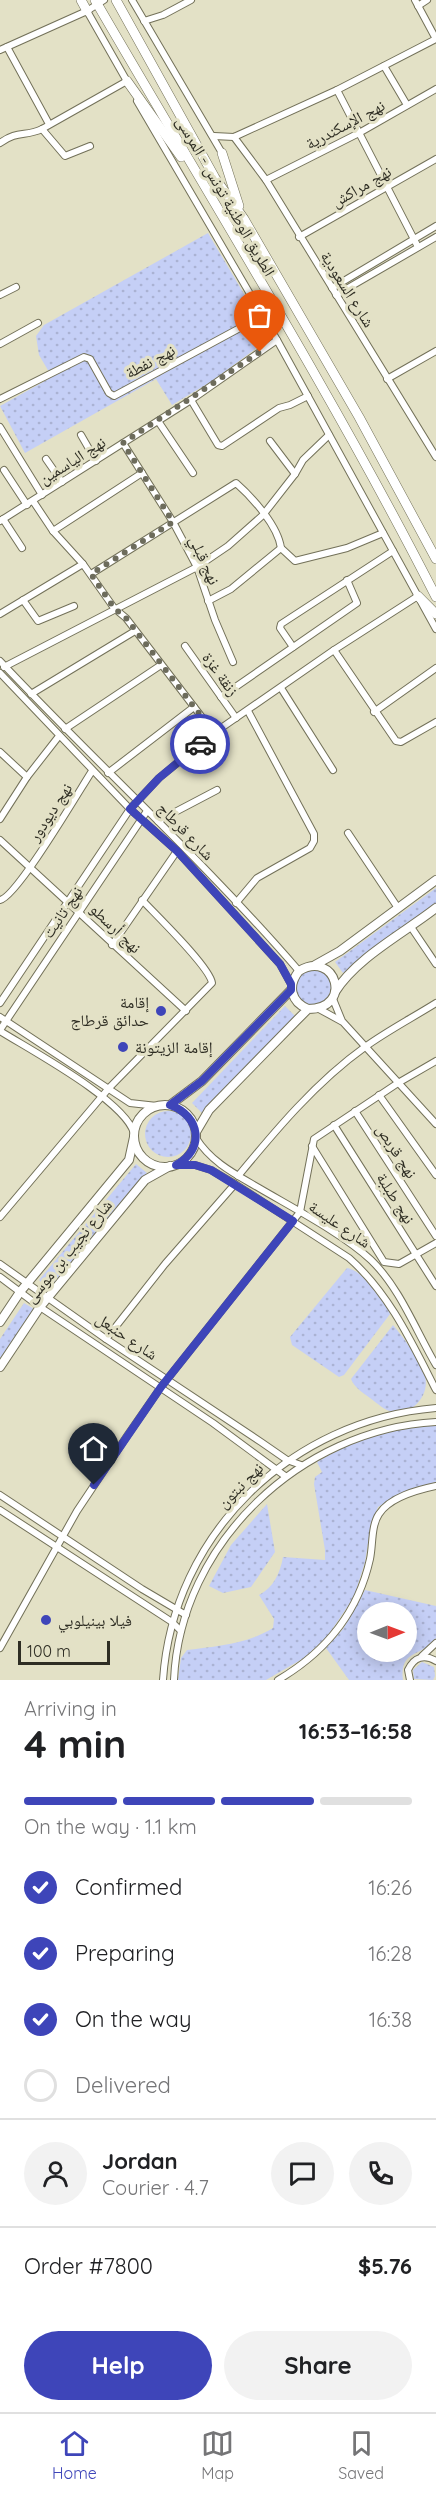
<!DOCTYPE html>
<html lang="en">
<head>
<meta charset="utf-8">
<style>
  body { margin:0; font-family:Quicksand,"Noto Naskh Arabic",sans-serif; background:#f2f2f2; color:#202124; height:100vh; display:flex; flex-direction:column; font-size:22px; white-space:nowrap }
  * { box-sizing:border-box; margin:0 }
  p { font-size:20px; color:#757577 }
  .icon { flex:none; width:33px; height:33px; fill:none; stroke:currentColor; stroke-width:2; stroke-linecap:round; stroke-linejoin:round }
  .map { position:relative; height:1680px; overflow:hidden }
  .drawer { display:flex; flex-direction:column; background:#fff; flex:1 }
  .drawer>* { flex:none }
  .needle { width:39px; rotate:89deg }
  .fabs { position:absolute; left:357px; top:1602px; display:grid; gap:12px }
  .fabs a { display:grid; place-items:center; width:60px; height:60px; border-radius:50%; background:#fff; box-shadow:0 3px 15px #0003; font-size:30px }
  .scale { position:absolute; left:18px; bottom:15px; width:92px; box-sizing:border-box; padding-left:6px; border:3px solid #2e2d23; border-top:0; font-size:16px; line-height:21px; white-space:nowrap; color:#2e2d23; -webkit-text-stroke:4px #e3e1c6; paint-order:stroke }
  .pin { position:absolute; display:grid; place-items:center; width:51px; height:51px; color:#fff; margin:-62px -26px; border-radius:50% 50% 50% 0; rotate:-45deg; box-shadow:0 0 6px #0007 }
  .pin .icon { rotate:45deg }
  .courier { position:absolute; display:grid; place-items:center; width:60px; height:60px; margin:-30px; border:4px solid #3e45b9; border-radius:50%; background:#fff; color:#222; box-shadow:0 2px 8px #0007 }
  .summary em { font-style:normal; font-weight:800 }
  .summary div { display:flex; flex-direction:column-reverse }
  .summary { display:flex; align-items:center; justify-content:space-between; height:102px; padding:0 24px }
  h1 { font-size:39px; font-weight:800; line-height:45px }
  .bar { display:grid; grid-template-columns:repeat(4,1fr); gap:9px 6px; align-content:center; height:72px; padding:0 24px }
  .bar i { height:8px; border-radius:4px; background:#e0e0e0 }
  .bar .active { background:#3e45b9 }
  .bar p { grid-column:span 4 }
  .line { display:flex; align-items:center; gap:15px; padding:0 24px; border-top:2px solid #e0e0e0 }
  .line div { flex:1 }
  .round { display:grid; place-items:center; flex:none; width:63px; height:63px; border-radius:32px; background:#f2f2f2 }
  ol { padding:0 24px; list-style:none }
  li { display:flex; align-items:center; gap:18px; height:66px }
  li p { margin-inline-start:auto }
  li .icon { padding:6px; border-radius:50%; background:#3e45b9; color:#fff; stroke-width:4 }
  li:last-child { color:#757577 }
  li i { width:33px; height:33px; border:3px solid #e0e0e0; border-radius:50% }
  .action { display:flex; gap:12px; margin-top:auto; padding:12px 24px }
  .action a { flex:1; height:69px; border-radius:36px; background:#3e45b9; color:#fff; font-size:24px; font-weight:800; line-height:69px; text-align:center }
  .action a+a { background:#f2f2f2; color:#202124 }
  .dock { display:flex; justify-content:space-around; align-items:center; height:84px; border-top:2px solid #e0e0e0; background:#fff; font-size:16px; color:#757577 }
  .dock a { display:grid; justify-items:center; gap:3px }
  .dock .active { color:#3e45b9 }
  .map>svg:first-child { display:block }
  .grass { fill:url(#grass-dots); fill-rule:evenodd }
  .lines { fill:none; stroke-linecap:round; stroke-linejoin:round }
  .minor-casing { stroke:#737159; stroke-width:8 }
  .major-casing { stroke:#737159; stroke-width:10 }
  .highway-casing { stroke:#737159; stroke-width:10 }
  .minor { stroke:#fff; stroke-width:6 }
  .major { stroke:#fff; stroke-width:8 }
  .highway { stroke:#fff; stroke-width:9 }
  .done { stroke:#6d6c5c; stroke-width:6; stroke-dasharray:0 10.8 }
  .route { stroke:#3e45b9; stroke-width:8 }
  .poi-dot { fill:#3e45b9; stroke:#e3e1c6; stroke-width:2 }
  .labels { text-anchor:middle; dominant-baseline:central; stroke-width:6; stroke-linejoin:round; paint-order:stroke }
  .street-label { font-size:16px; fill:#2e2d23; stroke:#e3e1c6 }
  .poi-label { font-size:16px; fill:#2e2d23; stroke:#e3e1c6; text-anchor:start }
</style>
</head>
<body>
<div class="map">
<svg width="436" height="1680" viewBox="0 0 436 1680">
  <defs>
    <pattern id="grass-dots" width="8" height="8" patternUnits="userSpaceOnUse" patternTransform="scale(1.5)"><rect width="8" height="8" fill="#c5cff6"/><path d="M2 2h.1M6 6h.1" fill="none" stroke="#aab2d3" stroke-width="1.8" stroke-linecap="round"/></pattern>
  </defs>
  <rect width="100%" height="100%" fill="#e3e1c6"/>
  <!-- grass -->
  <g class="grass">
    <polygon points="208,233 270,338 212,381 172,405 156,379 25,453 0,406 52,377 39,355 36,336 44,325"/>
    <polygon points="436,888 436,905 343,973 335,962"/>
    <circle cx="313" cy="987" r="18"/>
    <polygon points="285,1006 295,1016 202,1113 192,1103"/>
    <circle cx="168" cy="1134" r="23"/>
    <polygon points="136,1164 147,1173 51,1290 39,1280"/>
    <path d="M347,1268C361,1269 386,1302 390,1314L344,1375L339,1377L292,1345L290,1337Z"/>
    <polygon points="24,1303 34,1309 0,1360 0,1339"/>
    <path d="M393,1325C404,1338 420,1360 425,1376C430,1395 413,1415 393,1412C385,1411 377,1403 370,1398C363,1393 354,1387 351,1379Z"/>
    <path d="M436,1425V1482L399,1495L378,1507L371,1524L365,1562L354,1597L327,1637L304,1658L266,1680H178L181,1658L187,1650C217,1646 247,1644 273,1628L274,1619L259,1595C274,1587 280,1573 283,1557L325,1560V1550L314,1484L315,1477L322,1472L317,1462C352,1441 394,1426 436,1425Z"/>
    <polygon points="267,1504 275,1552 251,1587 223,1593 209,1586 231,1545"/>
    <path d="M365,1590L436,1606V1638C423,1657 399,1649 403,1680H349L326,1648L343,1629ZM368,1612H406V1652H368Z"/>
    <polygon points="422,1662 434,1667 435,1676 433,1680 414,1679 413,1670"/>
  </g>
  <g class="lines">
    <defs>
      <g id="minor">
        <polyline points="132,0 222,153"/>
        <polyline points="418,6 427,0"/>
        <polyline points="87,11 128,83"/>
        <polyline points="144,21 163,15 191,0"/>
        <polyline points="7,47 49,124"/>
        <polyline points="0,50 87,11 104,0"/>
        <polyline points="384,66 407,105"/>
        <polyline points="337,90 418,247"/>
        <polyline points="137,101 277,340 436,629"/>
        <polyline points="42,129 65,156 90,146"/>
        <polyline points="214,136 234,137 337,90 436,39 415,0"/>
        <polyline points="234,137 266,180 436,457"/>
        <path d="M0,143C18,130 25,137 42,129L127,81"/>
        <polyline points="266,180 359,133 436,89"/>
        <polyline points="299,237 436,159"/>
        <polyline points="332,288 436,226"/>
        <polyline points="0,295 16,287"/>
        <polyline points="336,295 436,237"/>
        <polyline points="0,344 38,323"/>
        <polyline points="387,379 436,351"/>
        <polyline points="0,399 84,357 90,359 109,393 114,396 262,316"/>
        <polyline points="191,400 218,445 222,446 279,408 290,405 308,396"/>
        <polyline points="158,421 193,473"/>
        <polyline points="0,427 42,495"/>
        <polyline points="81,435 96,461"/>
        <polyline points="270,441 295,474"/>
        <polyline points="123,443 173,522 197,567 215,620 233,662"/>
        <polyline points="46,459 62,482"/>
        <polyline points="4,470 27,505"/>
        <polyline points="33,501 53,531 83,564 114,608 126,618 214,733"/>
        <polyline points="3,519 22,548"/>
        <polyline points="0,521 191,400 277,340"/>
        <polyline points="53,531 142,473"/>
        <path d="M91,574L236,483C253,498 278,526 281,548L295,561L347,548L383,533"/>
        <polyline points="23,600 38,621 74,606"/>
        <polyline points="208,601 231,589 281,548"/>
        <polyline points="0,614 83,564"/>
        <polyline points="185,646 236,718"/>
        <polyline points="293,647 280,628 281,624 393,551"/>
        <polyline points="334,650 396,741 401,742 436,722"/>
        <path d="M0,661C98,765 205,862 299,971"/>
        <polyline points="4,667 197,567 228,546 263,515 295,474 303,460 329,435"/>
        <polyline points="0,673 130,809 177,851 280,964 291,984"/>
        <polyline points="281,688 333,770"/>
        <polyline points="31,694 135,631"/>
        <polyline points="221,697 357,603 347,580"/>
        <polyline points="374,712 436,668"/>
        <polyline points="65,729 161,665"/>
        <polyline points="0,752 27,777"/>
        <polyline points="108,773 194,707"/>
        <polyline points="0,819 27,777 59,736"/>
        <polyline points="158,821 217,790"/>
        <polyline points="348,833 398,908"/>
        <polyline points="0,840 186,1011"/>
        <path d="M0,900C17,897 79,791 92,771"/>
        <polyline points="236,903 257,878 310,848 314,841 314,834 248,711"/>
        <polyline points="411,927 436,964"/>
        <polyline points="112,945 177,851"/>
        <polyline points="333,999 342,1021 436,1124"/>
        <polyline points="0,1003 130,809 159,778 214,733 334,650 418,596"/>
        <polyline points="319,1009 341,1021"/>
        <polyline points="0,1017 130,1103 157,1106"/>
        <polyline points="0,1030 147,811"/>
        <path d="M0,1031C32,1051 124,1100 134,1133"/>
        <polyline points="379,1095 436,1175"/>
        <polyline points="355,1111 436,1236"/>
        <polyline points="334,1125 436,1286"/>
        <path d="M196,1138C211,1162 235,1174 259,1188C293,1208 343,1234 371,1260C400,1288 416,1331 436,1365"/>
        <polyline points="312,1146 384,1262 399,1264 436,1243"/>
        <path d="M176,1165H195L211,1170L235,1184L349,1258C389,1293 412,1343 436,1390"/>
        <path d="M238,1176C276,1130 316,1082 365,1047C387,1031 412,1018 436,1003"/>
        <path d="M0,1217L109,1088L212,983C210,967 156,915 142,900"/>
        <polyline points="0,1264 106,1339 261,1442 287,1460 301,1465"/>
        <polyline points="0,1277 40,1307 213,1423 285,1476"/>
        <polyline points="106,1339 165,1264 235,1184"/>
        <polyline points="0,1495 142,1589 186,1615"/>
        <polyline points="0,1510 172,1622 181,1631"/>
        <polyline points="0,1648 77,1511 127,1436 161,1387 300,1212 314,1139 398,1083 436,1061"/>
        <polyline points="422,1656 436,1643"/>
        <path d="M163,1680C173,1534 291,1420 436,1408"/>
        <path d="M174,1680C180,1543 301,1429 436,1422"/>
        <path d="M278,1680C324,1653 358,1613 370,1559C373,1545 371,1526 379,1514C390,1497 417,1490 436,1486"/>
        <path d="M410,1680L408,1670C414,1657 424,1654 436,1661"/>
      </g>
      <g id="major">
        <polyline points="315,965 340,951 436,880"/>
        <path d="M335,992C356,958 404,933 436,908"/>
        <polyline points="170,1105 202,1081 291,990"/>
        <circle cx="165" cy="1136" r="31"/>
        <path d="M196,1132L209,1110L296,1021L308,1009C354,1009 336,949 299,971C287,986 291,1002 308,1009"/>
        <polyline points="0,1322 20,1292 129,1160 134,1137"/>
        <polyline points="0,1367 40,1307 145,1180 170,1166"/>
      </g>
      <g id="highway">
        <polyline points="81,0 87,11"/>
        <path d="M95,0C210,198 332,393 436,597"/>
        <polyline points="116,0 215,178 244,219 359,417 436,559"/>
        <polyline points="127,81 181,157"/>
        <polyline points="222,153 239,206"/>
        <polyline points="418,596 436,614"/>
      </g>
    </defs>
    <!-- minor casing -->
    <use href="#minor" class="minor-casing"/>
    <!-- major casing -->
    <use href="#major" class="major-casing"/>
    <!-- highway casing -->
    <use href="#highway" class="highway-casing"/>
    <!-- minor -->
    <use href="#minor" class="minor"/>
    <!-- major -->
    <use href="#major" class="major"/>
    <!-- highway -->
    <use href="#highway" class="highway"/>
  </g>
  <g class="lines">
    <!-- done -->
    <polyline class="done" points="200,744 214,733 126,618 114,608 91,574 173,522 123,443 260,352"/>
    <!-- route -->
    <path class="route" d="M94,1485L161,1387L293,1221L211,1170L195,1165H176C205,1150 201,1116 170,1105L202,1081L291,990V984L280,964L177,851L130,809L159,778L200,744"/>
  </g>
  <!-- markers -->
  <g class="poi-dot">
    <circle cx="161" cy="1011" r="6"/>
    <circle cx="123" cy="1047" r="6"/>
    <circle cx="46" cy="1620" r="6"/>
  </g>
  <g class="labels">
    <!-- street labels -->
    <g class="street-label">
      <text transform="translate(345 124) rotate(-28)">نهج الإسكندرية</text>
      <text transform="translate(361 186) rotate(-30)">نهج مراكش</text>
      <text transform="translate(226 196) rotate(60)">الطريق الوطنية تونس - المرسى</text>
      <text transform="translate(348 289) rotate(58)">شارع السعودية</text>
      <text transform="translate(150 361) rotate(-28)">نهج نفطة</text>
      <text transform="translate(72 460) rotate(-32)">نهج الياسمين</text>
      <text transform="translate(205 560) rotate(66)">نهج قبلي</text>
      <text transform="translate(221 674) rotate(54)">زنقة غزة</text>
      <text transform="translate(50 812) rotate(-57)">نهج ديودور</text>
      <text transform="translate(186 831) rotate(46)">شارع قرطاج</text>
      <text transform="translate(62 912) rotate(-56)">نهج تانيت</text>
      <text transform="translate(116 928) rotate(44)">نهج أرسطو</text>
      <text transform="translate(397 1151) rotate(57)">نهج قربص</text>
      <text transform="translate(396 1198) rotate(58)">نهج طبلبة</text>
      <text transform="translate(340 1224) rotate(34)">شارع عليسة</text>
      <text transform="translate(68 1251) rotate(-51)">شارع نجيب بن موسى</text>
      <text transform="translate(127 1336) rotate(34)">شارع حنبعل</text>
      <text transform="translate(240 1485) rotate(-45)">نهج نبتون</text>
    </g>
    <!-- poi labels -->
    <g class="poi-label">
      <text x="149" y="1002" text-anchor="end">إقامة<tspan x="149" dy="18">حدائق قرطاج</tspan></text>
      <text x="135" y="1047">إقامة الزيتونة</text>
      <text x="58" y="1620">فيلا بينيلوبي</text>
    </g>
  </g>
</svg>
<div class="fabs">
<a><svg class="needle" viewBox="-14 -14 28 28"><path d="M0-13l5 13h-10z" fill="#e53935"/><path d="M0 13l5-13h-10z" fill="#757577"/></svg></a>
</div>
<div class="scale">100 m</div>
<div class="pin" style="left:260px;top:352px;background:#ea580c"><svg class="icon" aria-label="bag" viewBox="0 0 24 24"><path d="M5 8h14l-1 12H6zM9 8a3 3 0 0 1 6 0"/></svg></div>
<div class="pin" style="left:94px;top:1485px;background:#1f2937"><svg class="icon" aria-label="home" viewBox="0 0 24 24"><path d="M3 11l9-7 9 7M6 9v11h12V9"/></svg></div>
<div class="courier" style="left:200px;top:744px"><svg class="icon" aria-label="car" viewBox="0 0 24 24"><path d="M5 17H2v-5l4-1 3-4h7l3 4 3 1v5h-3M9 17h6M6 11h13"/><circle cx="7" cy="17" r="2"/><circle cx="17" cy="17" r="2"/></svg></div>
</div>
<section class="drawer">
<div class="summary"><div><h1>4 min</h1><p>Arriving in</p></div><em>16:53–16:58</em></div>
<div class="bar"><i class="active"></i><i class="active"></i><i class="active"></i><i></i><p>On the way · 1.1 km</p></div>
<ol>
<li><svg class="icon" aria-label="check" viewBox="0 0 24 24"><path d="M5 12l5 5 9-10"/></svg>Confirmed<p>16:26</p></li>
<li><svg class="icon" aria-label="check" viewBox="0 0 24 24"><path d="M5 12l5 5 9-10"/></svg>Preparing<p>16:28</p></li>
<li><svg class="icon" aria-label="check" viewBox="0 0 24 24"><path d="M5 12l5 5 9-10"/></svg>On the way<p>16:38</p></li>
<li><i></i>Delivered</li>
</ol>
<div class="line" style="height:108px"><a class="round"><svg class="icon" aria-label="person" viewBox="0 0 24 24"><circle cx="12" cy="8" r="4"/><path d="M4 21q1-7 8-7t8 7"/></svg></a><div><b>Jordan</b><p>Courier · 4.7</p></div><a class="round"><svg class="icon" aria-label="chat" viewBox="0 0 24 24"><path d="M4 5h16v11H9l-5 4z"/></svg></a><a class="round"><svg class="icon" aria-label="phone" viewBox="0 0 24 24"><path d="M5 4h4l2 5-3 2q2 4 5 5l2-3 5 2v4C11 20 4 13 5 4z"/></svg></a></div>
<div class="line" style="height:78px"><div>Order #7800</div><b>$5.76</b></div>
<div class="action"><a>Help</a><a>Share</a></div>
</section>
<nav class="dock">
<a class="active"><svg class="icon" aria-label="home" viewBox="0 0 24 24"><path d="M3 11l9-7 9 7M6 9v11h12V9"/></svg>Home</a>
<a><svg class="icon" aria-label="map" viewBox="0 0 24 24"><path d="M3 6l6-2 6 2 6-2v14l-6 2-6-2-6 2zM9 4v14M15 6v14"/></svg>Map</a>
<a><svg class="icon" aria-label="saved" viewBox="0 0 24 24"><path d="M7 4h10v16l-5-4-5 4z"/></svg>Saved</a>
</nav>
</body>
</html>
